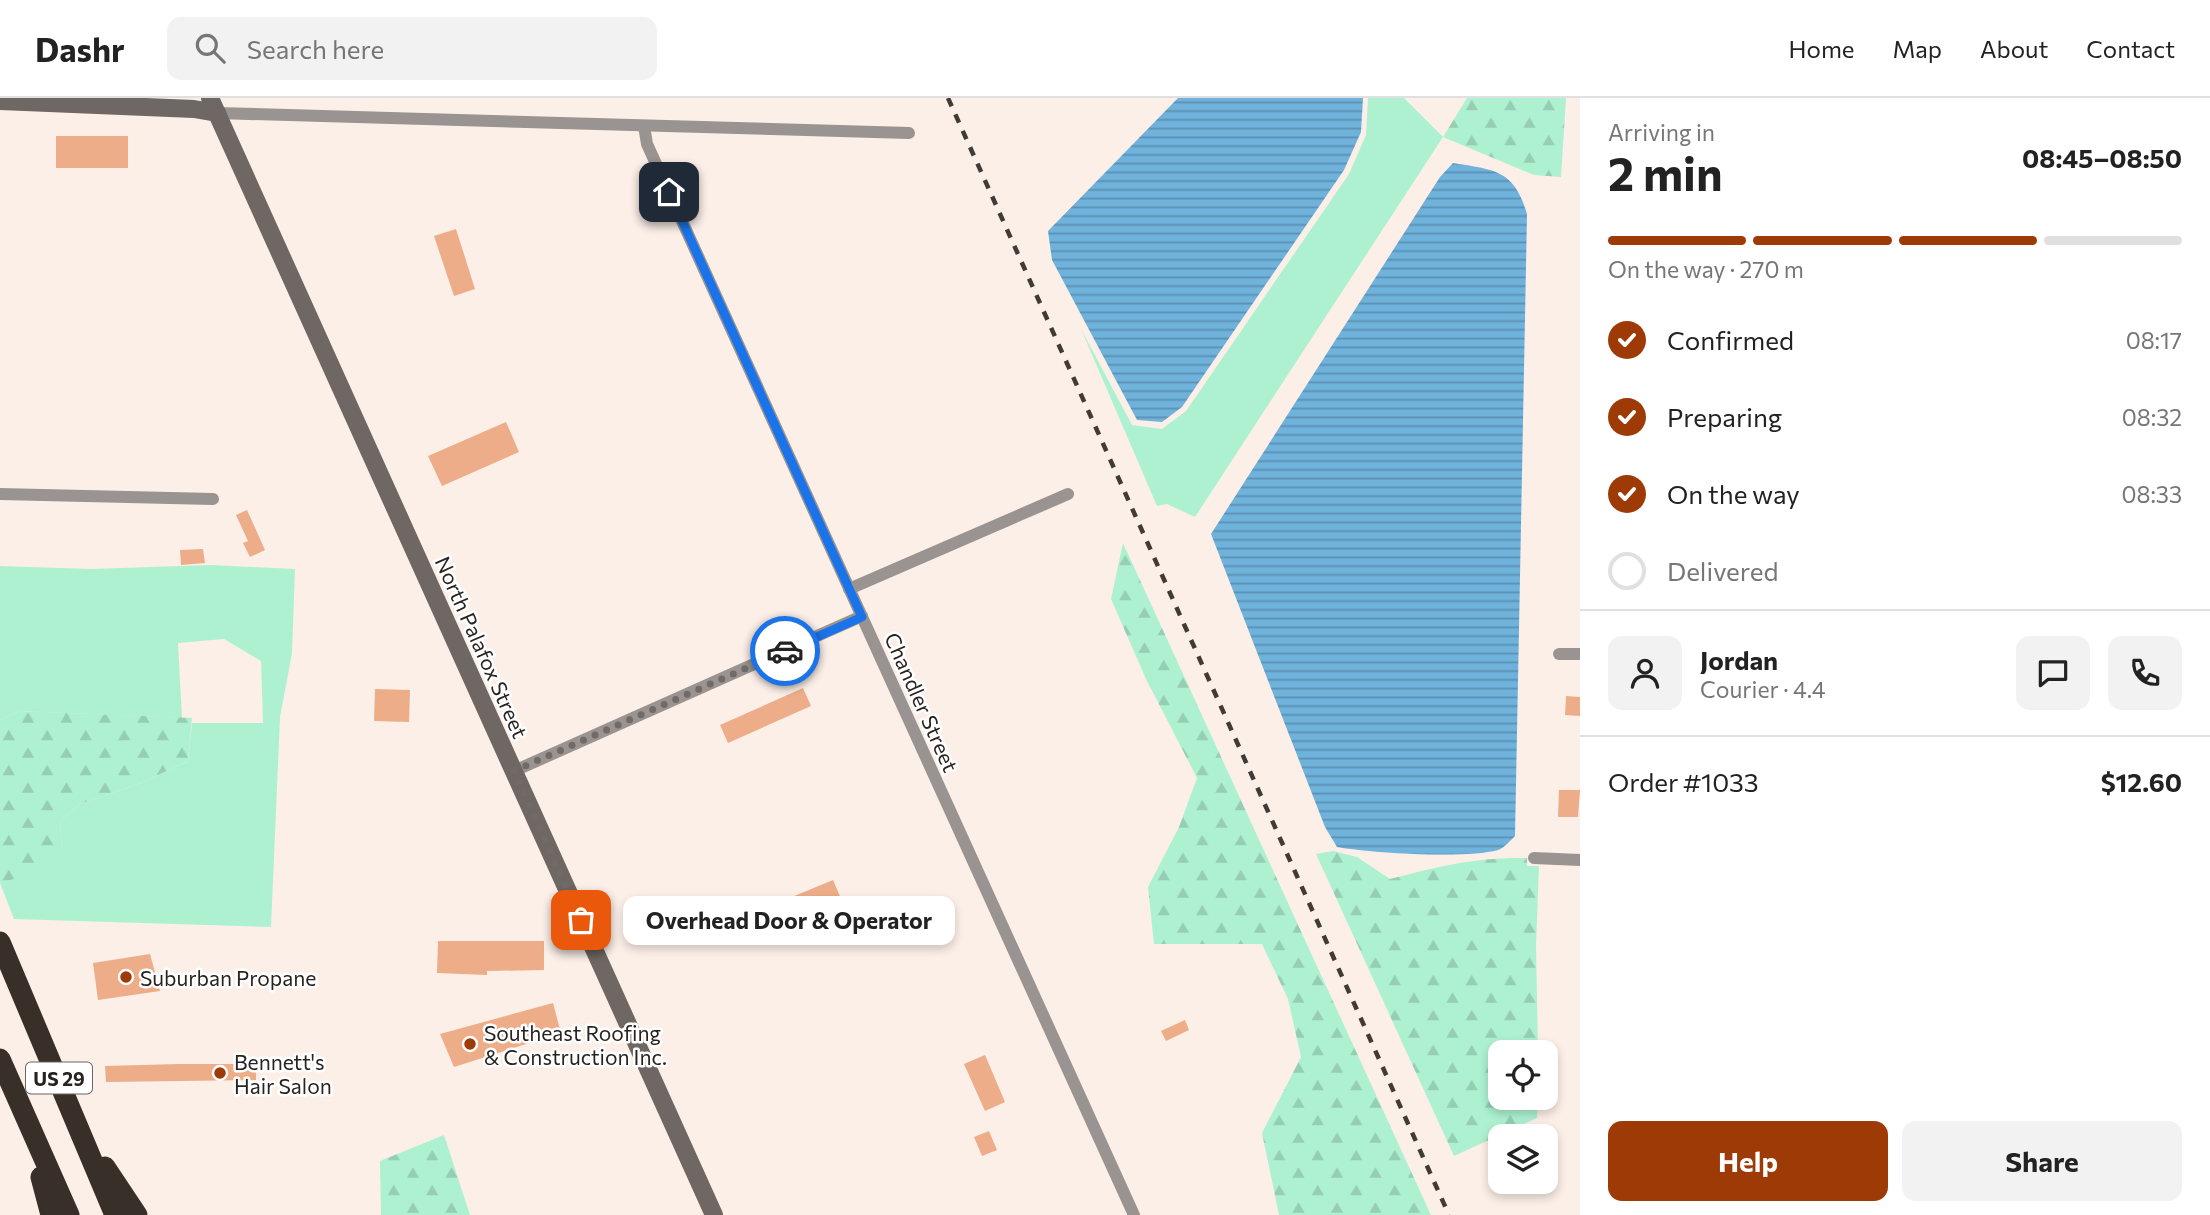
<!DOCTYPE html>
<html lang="en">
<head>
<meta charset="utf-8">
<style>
  body { margin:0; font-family:Commissioner,sans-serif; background:#f2f2f2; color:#222; height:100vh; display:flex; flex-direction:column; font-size:26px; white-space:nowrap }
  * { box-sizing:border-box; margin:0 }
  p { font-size:23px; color:#767676 }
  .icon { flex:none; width:38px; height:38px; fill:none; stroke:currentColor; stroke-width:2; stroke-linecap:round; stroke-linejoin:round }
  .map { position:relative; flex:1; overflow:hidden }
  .details { display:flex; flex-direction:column; background:#fff; width:630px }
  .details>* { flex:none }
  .controls { position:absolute; left:1488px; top:942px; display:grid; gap:14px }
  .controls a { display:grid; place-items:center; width:70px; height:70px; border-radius:14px; background:#fff; box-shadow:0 4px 10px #0003; font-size:35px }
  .pin { position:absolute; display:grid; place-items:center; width:60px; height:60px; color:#fff; margin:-30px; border-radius:14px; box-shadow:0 4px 10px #0006 }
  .courier { position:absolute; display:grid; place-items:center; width:70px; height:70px; margin:-35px; border:5px solid #1a73e8; border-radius:50%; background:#fff; color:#222; box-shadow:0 2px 9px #0007 }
  .bubble { position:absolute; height:49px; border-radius:14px; background:#fff; box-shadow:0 4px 10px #0003; font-size:23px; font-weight:700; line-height:49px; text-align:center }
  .head em { font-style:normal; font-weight:700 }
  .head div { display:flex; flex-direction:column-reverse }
  .head { display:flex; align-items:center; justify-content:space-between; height:119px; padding:0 28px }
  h1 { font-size:46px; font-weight:700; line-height:52px }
  .bar { display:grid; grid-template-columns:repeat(4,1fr); gap:10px 7px; align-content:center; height:84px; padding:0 28px }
  .bar i { height:9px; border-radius:5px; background:#e0e0e0 }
  .bar .selected { background:#9e3a06 }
  .bar p { grid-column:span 4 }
  .line { display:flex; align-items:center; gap:18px; padding:0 28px; border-top:2px solid #e0e0e0 }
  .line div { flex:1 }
  .round { display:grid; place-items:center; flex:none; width:74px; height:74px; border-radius:14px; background:#f2f2f2 }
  ol { padding:0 28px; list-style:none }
  li { display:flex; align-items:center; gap:21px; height:77px }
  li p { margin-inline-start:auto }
  li .icon { padding:7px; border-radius:50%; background:#9e3a06; color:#fff; stroke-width:4 }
  li:last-child { color:#767676 }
  li i { width:38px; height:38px; border:4px solid #e0e0e0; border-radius:50% }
  .cta { display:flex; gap:14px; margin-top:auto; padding:14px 28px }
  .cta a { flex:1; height:80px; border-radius:14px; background:#9e3a06; color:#fff; font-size:28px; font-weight:700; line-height:80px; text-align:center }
  .cta a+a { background:#f2f2f2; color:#222 }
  header { display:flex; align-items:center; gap:42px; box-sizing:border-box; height:98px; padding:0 35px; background:#fff; border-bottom:2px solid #e0e0e0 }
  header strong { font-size:33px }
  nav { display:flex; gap:38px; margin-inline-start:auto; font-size:24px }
  .search { width:490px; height:63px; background:#f2f2f2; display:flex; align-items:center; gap:18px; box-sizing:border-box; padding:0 24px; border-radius:14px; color:#767676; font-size:26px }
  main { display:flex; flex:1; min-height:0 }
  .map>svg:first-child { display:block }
  .grass { fill:#adf1d1 }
  .forest { fill:url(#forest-firs) }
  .water { fill:url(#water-rules) }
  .building { fill:#edad88 }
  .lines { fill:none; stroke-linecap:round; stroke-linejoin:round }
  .street { stroke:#999491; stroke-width:12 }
  .secondary { stroke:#6e6763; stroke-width:18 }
  .highway { stroke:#382f29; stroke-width:21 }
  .rail { stroke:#403b37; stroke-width:4.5; stroke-dasharray:9 9; stroke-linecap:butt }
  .done { stroke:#726a66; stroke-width:7; stroke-dasharray:0 12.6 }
  .route { stroke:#1a73e8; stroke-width:9 }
  .poi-dot { fill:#9e3a06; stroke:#fff; stroke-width:2.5 }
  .labels { text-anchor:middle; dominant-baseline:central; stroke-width:5; stroke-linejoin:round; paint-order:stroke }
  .shield { fill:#fff; stroke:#686563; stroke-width:2 }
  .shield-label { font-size:19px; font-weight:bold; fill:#272320 }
  .street-label { font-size:21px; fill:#272320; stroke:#fff }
  .poi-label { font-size:21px; fill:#272320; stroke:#fff; text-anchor:start }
</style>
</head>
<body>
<header>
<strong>Dashr</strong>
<div class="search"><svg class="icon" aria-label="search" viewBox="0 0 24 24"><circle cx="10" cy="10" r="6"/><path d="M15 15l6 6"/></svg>Search here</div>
<nav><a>Home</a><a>Map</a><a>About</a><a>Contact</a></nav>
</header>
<main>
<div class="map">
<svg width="1580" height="1117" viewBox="0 0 1580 1117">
  <defs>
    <pattern id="forest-firs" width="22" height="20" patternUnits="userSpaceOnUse" patternTransform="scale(1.75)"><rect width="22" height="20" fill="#adf1d1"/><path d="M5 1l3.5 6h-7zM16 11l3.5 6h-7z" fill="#95ceb3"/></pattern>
    <pattern id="water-rules" width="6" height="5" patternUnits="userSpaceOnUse" patternTransform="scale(1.75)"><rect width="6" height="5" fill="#6fb2db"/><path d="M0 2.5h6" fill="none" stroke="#5b90b1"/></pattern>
  </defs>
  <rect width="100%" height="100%" fill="#fcefe8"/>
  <!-- grass -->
  <g class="grass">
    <polygon points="1368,0 1404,0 1443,39 1195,419 1167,406 1157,408 1081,231 1132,327 1162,331 1186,313 1349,76 1366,37"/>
    <polygon points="211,467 295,471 292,555 280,619 271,829 14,821 0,785 62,751 60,723 80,706 141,685 188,663 192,625 263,625 261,563 224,541 178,545 182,620 19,613 0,622 0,468 91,471"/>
  </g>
  <!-- forest -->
  <g class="forest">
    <polygon points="1467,0 1566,0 1561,79 1534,77 1443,39"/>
    <polygon points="1123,445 1431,1117 1279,1117 1262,1035 1301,959 1288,901 1262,846 1154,846 1148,789 1179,729 1197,680 1146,581 1111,501"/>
    <polygon points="19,613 192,620 188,663 141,685 80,706 60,723 62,751 54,769 0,785 0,622"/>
    <path d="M1333,753L1357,759L1390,781C1440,768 1475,759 1527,760V768H1539L1536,848L1538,954H1500V999H1538L1537,1020L1454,1058L1316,756Z"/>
    <polygon points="444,1037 470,1117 381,1117 380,1063"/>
  </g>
  <!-- water -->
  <g class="water">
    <polygon points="1178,0 1363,0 1361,34 1344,72 1182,309 1162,324 1137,322 1052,162 1048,133"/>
    <path d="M1453,65C1496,72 1514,72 1527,116L1515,738C1510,743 1504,750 1498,752C1467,761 1370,755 1337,749L1325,729L1211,436L1440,79Z"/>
  </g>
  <!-- building -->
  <g class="building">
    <rect x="56" y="38" width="72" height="32"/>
    <polygon points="456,131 475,191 454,198 434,138"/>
    <polygon points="506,324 519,354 442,388 428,358"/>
    <polygon points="247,412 265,452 250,459 243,445 248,443 236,417"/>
    <polygon points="203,451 205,465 181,467 180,452"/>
    <polygon points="803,590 811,608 728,645 720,627"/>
    <polygon points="375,591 410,592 409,624 374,623"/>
    <polygon points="1566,598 1580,599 1580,618 1565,617"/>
    <polygon points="1559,692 1580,692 1578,719 1558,719"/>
    <polygon points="833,782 842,803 784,828 775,806"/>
    <polygon points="438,843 544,843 544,872 487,873 487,877 437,875"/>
    <polygon points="150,856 160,893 98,902 93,865"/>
    <polygon points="553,905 561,935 454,969 440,936"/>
    <polygon points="1185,922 1189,932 1166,943 1161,933"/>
    <polygon points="985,957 1005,1004 985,1013 964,966"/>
    <polygon points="179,966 256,966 256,982 106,984 105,968"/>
    <polygon points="989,1033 997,1052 982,1058 974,1039"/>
  </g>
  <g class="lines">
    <!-- street -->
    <g class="street">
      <polyline points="217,15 909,35"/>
      <polyline points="644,28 647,46 1134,1117"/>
      <polyline points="0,396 213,401"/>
      <polyline points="849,491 1068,396"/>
      <polyline points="1559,556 1580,556"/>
      <polyline points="514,673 862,518"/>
      <polyline points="1534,760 1580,762"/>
    </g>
    <!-- secondary -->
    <g class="secondary">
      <polyline points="210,0 714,1117"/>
      <polyline points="0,3 194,11 217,15"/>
    </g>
    <!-- highway -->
    <g class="highway">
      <polyline points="0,844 115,1117"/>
      <polyline points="0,961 69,1117"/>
      <polyline points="105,1069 137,1117"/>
      <polyline points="41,1079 51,1117"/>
    </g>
    <!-- rail -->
    <polyline class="rail" points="948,0 1449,1117"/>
  </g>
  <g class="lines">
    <!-- done -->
    <polyline class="done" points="581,822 514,673 785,553"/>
    <!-- route -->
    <polyline class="route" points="669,94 862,519 785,553"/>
  </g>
  <!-- markers -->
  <g class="poi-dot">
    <circle cx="126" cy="879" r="7"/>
    <circle cx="470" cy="946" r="7"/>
    <circle cx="220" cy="975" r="7"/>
  </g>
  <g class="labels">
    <!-- shield labels -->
    <rect class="shield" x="26" y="964.5" width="66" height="31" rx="5"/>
    <g class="shield-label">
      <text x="59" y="980">US 29</text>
    </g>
    <!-- street labels -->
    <g class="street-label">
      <text transform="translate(482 549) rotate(66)">North Palafox Street</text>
      <text transform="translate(922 604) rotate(66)">Chandler Street</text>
    </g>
    <!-- poi labels -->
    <g class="poi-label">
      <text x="140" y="879">Suburban Propane</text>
      <text x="484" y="934">Southeast Roofing<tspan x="484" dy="24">&amp; Construction Inc.</tspan></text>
      <text x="234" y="963">Bennett's<tspan x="234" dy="24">Hair Salon</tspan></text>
    </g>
  </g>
</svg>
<div class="controls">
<a><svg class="icon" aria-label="locate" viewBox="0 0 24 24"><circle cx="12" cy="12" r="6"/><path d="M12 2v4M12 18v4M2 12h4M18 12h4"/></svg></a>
<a><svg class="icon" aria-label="layers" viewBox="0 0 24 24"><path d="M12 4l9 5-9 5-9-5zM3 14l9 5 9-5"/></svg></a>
</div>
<div class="pin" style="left:581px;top:822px;background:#ea580c"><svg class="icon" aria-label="bag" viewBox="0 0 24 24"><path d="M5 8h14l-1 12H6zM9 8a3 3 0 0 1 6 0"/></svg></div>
<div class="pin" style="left:669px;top:94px;background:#1f2937"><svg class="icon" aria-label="home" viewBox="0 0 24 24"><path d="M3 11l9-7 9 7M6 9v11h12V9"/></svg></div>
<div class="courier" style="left:785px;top:553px"><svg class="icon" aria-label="car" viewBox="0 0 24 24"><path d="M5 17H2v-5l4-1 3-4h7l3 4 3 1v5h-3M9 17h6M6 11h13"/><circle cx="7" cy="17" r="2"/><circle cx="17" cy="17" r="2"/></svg></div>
<div class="bubble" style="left:623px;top:798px;width:332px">Overhead Door &amp; Operator</div>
</div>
<section class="details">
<div class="head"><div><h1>2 min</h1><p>Arriving in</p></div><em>08:45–08:50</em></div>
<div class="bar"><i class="selected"></i><i class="selected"></i><i class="selected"></i><i></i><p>On the way · 270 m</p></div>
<ol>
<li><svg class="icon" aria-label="check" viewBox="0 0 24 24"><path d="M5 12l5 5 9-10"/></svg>Confirmed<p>08:17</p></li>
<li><svg class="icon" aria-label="check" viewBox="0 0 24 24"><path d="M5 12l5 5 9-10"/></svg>Preparing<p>08:32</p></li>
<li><svg class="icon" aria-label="check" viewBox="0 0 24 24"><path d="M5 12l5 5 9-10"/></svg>On the way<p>08:33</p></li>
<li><i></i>Delivered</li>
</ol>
<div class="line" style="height:126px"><a class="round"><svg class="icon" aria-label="person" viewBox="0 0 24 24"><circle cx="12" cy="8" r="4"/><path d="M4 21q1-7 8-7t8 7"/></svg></a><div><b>Jordan</b><p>Courier · 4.4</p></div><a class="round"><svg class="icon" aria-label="chat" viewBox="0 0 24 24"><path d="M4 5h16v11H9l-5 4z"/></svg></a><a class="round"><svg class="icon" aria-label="phone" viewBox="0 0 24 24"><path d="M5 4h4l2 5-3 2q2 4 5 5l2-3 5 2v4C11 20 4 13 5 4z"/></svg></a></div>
<div class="line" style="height:91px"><div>Order #1033</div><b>$12.60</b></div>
<div class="cta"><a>Help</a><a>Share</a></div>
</section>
</main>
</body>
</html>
